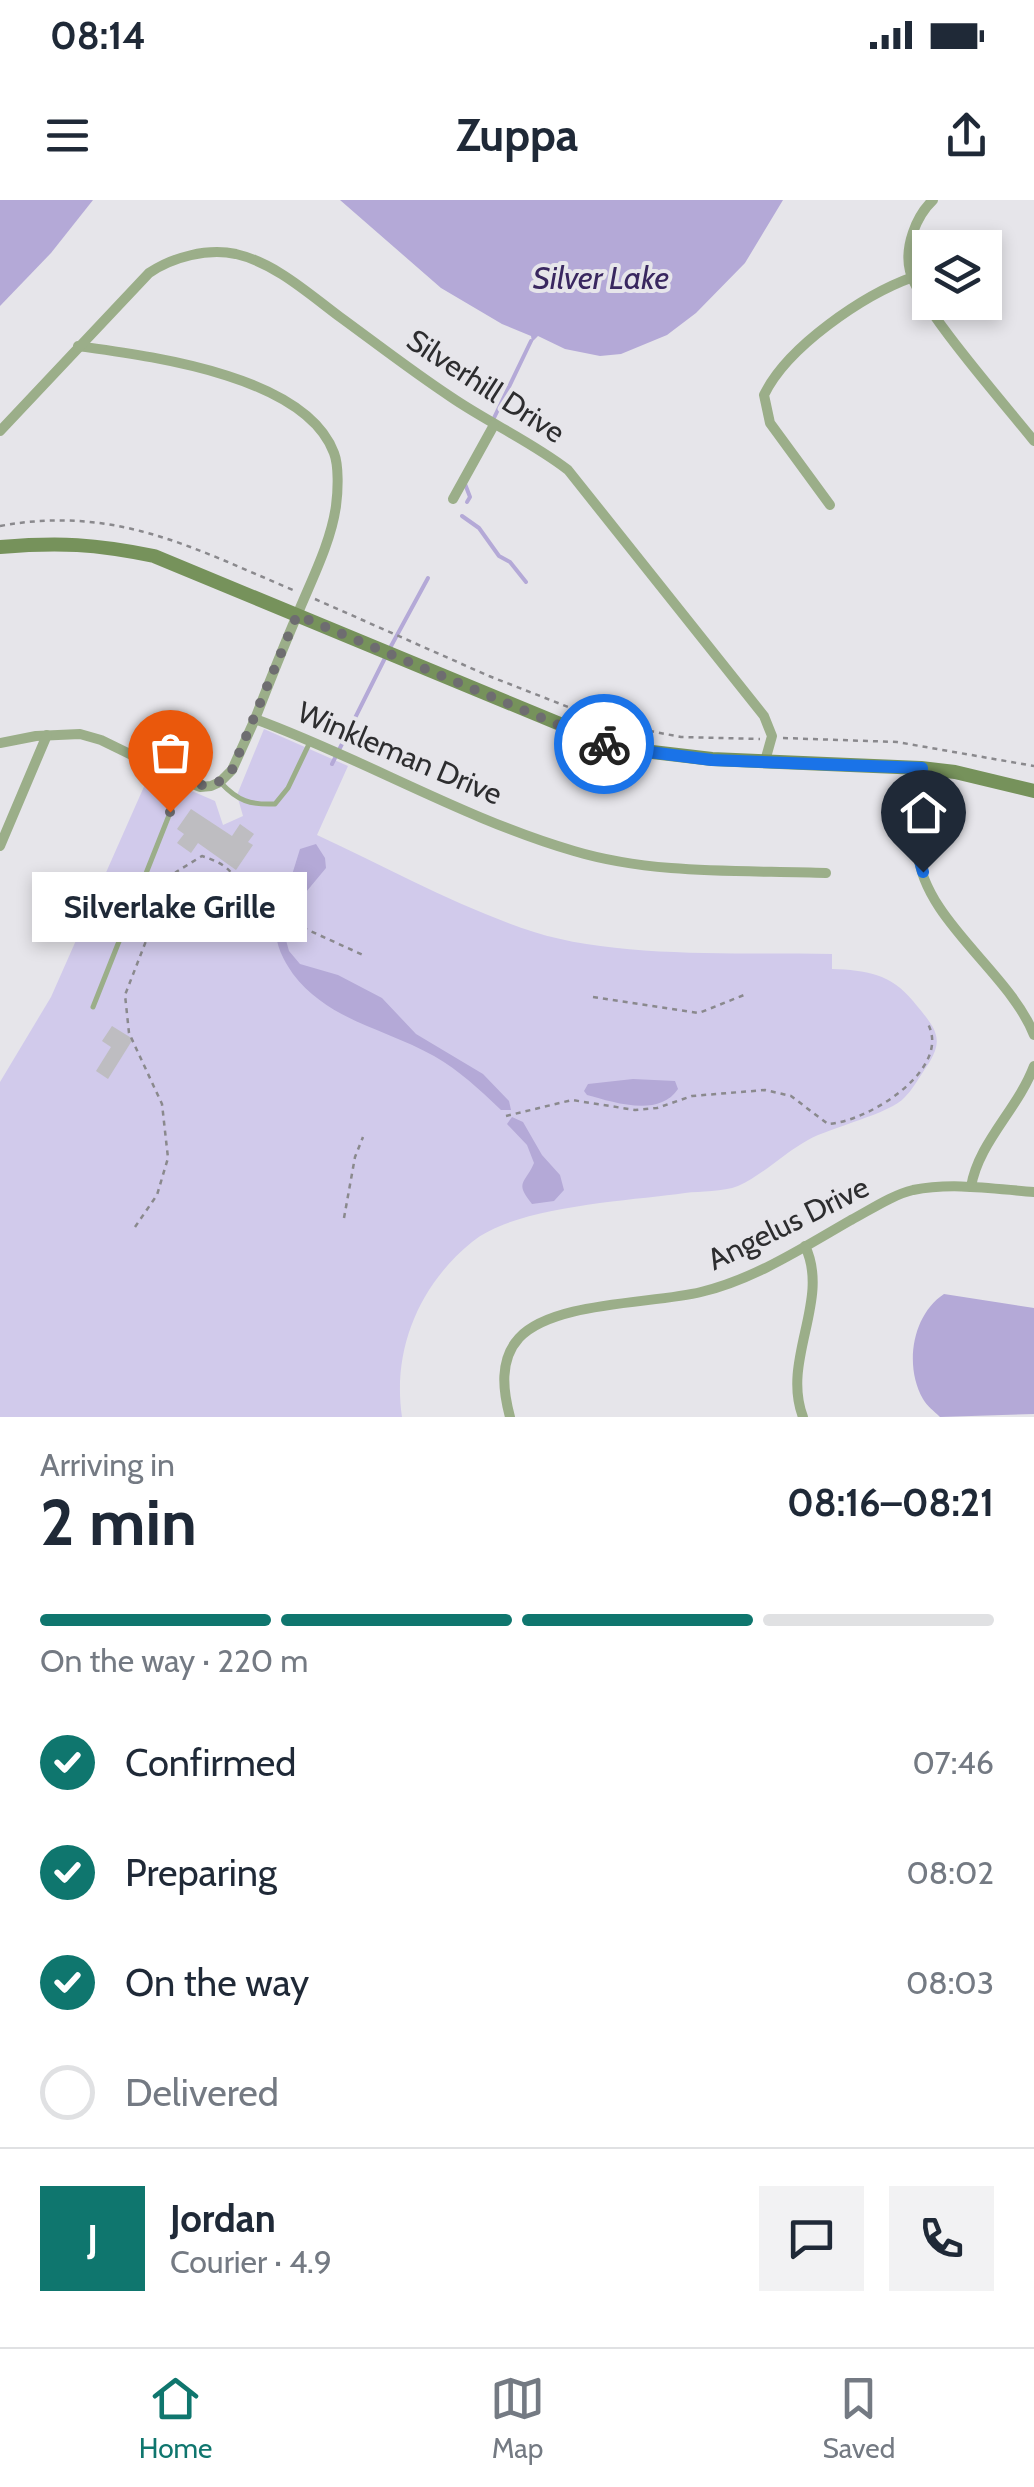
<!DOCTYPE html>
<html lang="en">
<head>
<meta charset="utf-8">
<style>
  body { margin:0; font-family:Cabin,sans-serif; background:#f2f2f3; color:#1f2937; height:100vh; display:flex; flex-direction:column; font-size:38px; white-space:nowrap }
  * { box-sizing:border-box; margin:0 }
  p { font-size:32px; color:#747a83 }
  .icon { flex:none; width:55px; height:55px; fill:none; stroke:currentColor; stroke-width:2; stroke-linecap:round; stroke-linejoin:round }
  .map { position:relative; height:1217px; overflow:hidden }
  .side { display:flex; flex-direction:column; background:#fff; flex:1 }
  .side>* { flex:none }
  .tools { position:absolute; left:912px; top:30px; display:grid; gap:20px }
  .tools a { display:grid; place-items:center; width:90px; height:90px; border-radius:0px; background:#fff; box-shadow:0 5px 15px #0003; font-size:50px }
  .pin { position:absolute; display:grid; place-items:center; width:85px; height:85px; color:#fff; margin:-102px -42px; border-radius:50% 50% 50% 0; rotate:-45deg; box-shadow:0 0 10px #0007 }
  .pin .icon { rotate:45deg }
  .courier { position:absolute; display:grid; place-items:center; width:100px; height:100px; margin:-50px; border:8px solid #1a73e8; border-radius:50%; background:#fff; color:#222; box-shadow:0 2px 12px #0007 }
  .bubble { position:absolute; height:70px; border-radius:0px; background:#fff; box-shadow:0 5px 15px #0003; font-size:32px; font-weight:700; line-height:70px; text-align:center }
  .overview em { font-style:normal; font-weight:700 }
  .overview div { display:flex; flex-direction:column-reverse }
  .overview { display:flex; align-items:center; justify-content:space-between; height:170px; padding:0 40px }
  h1 { font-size:65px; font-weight:700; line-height:75px }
  .bar { display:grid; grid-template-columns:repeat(4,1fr); gap:15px 10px; align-content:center; height:120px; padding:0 40px }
  .bar i { height:12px; border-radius:8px; background:#e0e1e3 }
  .bar .active { background:#0f766e }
  .bar p { grid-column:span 4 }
  .line { display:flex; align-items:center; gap:25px; padding:0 40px; border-top:2px solid #e0e1e3 }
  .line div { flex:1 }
  .round { display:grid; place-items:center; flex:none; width:105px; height:105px; border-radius:0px; background:#f2f2f3 }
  ol { padding:0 40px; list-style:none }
  li { display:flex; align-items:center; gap:30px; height:110px }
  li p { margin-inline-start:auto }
  li .icon { padding:10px; border-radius:50%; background:#0f766e; color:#fff; stroke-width:4 }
  li:last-child { color:#747a83 }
  li i { width:55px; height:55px; border:5px solid #e0e1e3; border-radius:50% }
  .status { display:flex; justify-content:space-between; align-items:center; height:70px; padding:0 50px; background:#fff; direction:ltr }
  .status svg { height:28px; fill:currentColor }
  header { display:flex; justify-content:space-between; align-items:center; height:130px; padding:0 40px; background:#fff; font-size:45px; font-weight:700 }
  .tab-bar { display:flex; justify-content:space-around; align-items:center; height:140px; border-top:2px solid #e0e1e3; background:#fff; font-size:28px; color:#747a83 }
  .tab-bar a { display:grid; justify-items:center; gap:5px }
  .tab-bar .active { color:#0f766e }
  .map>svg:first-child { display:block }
  .green { fill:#d1caeb }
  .water { fill:#b4a9d7 }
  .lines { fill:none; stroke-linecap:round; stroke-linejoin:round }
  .stream { stroke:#b4a9d7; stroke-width:4 }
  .building { fill:#bebdc1 }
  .path { stroke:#8a898d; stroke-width:2.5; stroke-dasharray:5 5; stroke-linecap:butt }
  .service { stroke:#9bae89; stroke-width:5 }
  .minor { stroke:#9bae89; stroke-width:10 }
  .secondary { stroke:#76925b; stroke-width:14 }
  .done { stroke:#6e6d70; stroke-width:10; stroke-dasharray:0 18 }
  .route { stroke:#1a73e8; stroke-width:12 }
  .labels { text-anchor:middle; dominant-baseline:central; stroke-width:8; stroke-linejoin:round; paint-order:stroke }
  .street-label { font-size:30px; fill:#2d2d2f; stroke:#e6e5ea }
  .water-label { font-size:32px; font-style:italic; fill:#39275f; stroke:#e6e5ea }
</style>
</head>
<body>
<div class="status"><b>08:14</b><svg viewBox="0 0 49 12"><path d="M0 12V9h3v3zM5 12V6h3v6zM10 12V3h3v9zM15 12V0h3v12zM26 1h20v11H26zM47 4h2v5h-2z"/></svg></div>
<header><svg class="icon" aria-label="menu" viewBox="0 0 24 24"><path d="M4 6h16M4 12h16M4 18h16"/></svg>Zuppa<svg class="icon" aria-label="share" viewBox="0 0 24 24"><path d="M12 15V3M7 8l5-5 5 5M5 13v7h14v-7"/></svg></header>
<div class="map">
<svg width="1034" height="1217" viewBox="0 0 1034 1217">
  <rect width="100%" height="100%" fill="#e6e5ea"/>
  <!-- green -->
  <path class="green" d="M264,529L348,566L317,635C388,668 460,708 534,732C619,759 742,752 832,754V769C866,770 891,774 913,801C937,830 947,839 923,872C917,881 912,890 905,897C890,914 831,927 808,940C784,953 763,975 738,986C723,992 701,991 685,993C629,1001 515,1006 472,1042C419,1085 392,1150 402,1217H0V882L51,797L150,573L215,601L223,625L243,616L237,595Z"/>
  <!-- water -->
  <g class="water">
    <polygon points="0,0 93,0 51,53 0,106"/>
    <polygon points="340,0 783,0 745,63 696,113 667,135 621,154 600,156 565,149 538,136 532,142 531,136 502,124 441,88"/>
    <polygon points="316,644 325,658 326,668 306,692 296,711 288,714 282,707 300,649"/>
    <path d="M276,723L287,726L284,733L289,751L300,764L338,775L382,798L416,834L483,874L509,901L511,910H501C479,889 460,871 434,856C384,828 329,821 293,774C282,758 274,742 276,723Z"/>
    <path d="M633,879L675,881L678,889C659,918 613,902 587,895L584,891L588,884Z"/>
    <path d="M512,917L523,922L542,955L560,975L564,990L554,1001L532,1004C514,982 525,984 534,963L527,945L507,924Z"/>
    <path d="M944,1094L1034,1108V1214L940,1217C934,1211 927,1206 923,1199C904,1166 912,1115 944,1094Z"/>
  </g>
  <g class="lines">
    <!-- stream -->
    <g class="stream">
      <polyline points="493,220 531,141"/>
      <polyline points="465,284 470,297 467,302"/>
      <polyline points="462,316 479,328 499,356 510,362 526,382"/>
      <polyline points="390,448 428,378"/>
      <polyline points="332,564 386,456"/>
    </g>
  </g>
  <!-- building -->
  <g class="building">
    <polygon points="191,609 232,636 240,624 254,634 248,642 253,645 236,670 198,643 191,653 177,643 184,634 177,629"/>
    <polygon points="112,826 133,839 108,879 96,871 111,847 102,841"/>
  </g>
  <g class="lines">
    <!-- path -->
    <g class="path">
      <path d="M0,326C115,305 191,347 293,390"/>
      <polyline points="315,399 489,476 609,523 681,537 760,539"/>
      <polyline points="783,538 897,542 1034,566"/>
      <polyline points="593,797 699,813 744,795"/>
      <path d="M506,916L572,900L635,910L657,908L692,896L765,890L791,896L828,924C867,922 952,870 928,824"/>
      <polyline points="344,1018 355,957 363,937"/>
      <path d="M135,1027L157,995L168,958L162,904L129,833L125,795L167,687L176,672L202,656C242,669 229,680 251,704L363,755"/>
    </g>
    <!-- service -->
    <g class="service">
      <path d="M221,583C238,601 250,605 275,604L288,588L310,542"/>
      <polyline points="93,807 183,580"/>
    </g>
    <!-- minor -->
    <g class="minor">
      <path d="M933,0C916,16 904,47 910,71C917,105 1008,208 1034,241"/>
      <path d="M78,146C149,156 305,175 334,253C339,266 338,291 336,306C331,342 312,379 298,413C283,448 269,483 255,519"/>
      <path d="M0,231L149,73C173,57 207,48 236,54C275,63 308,93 340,117C377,144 413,172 451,197C489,223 532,242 568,270L764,516L772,536L765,561"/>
      <polyline points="453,299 494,225"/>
      <path d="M830,305L770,223L764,195C787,147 863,95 913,77"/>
      <path d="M0,543L36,536L80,534L101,540L183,580L200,587L211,586L220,582L232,570L255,519C362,558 464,619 574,651C654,675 743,670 826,673"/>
      <path d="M921,568C920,596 916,625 918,653C924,720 1010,773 1034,835"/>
      <polyline points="0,646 47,535"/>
      <path d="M971,987C978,943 1018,909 1034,866"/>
      <path d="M510,1217C503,1191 499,1160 519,1138C553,1101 653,1104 701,1092C755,1079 804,1047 851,1020C870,1010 892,995 913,990C952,982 995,989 1034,992"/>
      <path d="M803,1217C781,1160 831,1100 805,1046"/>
    </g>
    <!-- secondary -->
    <path class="secondary" d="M0,347C60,342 95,344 154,356L618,548L712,559L921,568L955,572L1034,591"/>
  </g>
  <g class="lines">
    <!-- done -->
    <path class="done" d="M170,612L183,580C204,588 217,588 232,570L297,415L604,544"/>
    <!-- route -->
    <polyline class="route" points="604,544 618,548 712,560 922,568 918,654 923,672"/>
  </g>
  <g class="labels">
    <!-- street labels -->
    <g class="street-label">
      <text transform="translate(486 186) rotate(33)">Silverhill Drive</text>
      <text transform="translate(400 553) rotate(23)">Winkleman Drive</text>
      <text transform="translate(788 1023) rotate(-26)">Angelus Drive</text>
    </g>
    <!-- water labels -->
    <g class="water-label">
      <text x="601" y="77">Silver Lake</text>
    </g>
  </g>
</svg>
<div class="tools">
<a><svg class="icon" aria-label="layers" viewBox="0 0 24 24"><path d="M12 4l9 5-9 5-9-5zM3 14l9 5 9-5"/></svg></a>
</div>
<div class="pin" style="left:170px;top:612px;background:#ea580c"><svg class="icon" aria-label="bag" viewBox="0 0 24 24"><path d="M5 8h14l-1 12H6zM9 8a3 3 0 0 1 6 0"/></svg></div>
<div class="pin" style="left:923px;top:672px;background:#1f2937"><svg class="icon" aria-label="home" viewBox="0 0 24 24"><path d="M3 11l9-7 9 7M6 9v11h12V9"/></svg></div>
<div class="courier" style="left:604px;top:544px"><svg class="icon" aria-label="bike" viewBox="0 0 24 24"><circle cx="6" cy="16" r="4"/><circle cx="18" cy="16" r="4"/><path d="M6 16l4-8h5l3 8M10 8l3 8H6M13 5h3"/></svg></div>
<div class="bubble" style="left:32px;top:672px;width:275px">Silverlake Grille</div>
</div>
<section class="side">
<div class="overview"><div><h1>2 min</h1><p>Arriving in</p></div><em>08:16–08:21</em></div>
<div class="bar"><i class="active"></i><i class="active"></i><i class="active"></i><i></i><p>On the way · 220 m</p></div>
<ol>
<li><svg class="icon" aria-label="check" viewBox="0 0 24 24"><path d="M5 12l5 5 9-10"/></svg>Confirmed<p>07:46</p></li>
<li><svg class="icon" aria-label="check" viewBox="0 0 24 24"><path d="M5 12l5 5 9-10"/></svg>Preparing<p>08:02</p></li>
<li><svg class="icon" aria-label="check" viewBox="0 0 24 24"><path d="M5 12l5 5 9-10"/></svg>On the way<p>08:03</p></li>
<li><i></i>Delivered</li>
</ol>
<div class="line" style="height:180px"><b class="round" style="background:#0f766e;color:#fff">J</b><div><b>Jordan</b><p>Courier · 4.9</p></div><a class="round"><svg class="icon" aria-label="chat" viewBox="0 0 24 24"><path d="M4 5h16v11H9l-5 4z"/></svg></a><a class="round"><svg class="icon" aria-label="phone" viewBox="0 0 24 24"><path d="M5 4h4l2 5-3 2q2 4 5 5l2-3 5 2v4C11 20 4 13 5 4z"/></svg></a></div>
</section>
<nav class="tab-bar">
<a class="active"><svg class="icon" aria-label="home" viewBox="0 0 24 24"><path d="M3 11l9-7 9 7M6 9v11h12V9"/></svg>Home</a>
<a><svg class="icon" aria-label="map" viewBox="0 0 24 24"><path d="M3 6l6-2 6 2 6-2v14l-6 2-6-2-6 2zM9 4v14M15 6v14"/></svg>Map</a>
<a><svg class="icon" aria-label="saved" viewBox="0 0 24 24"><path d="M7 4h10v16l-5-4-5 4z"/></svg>Saved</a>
</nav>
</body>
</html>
